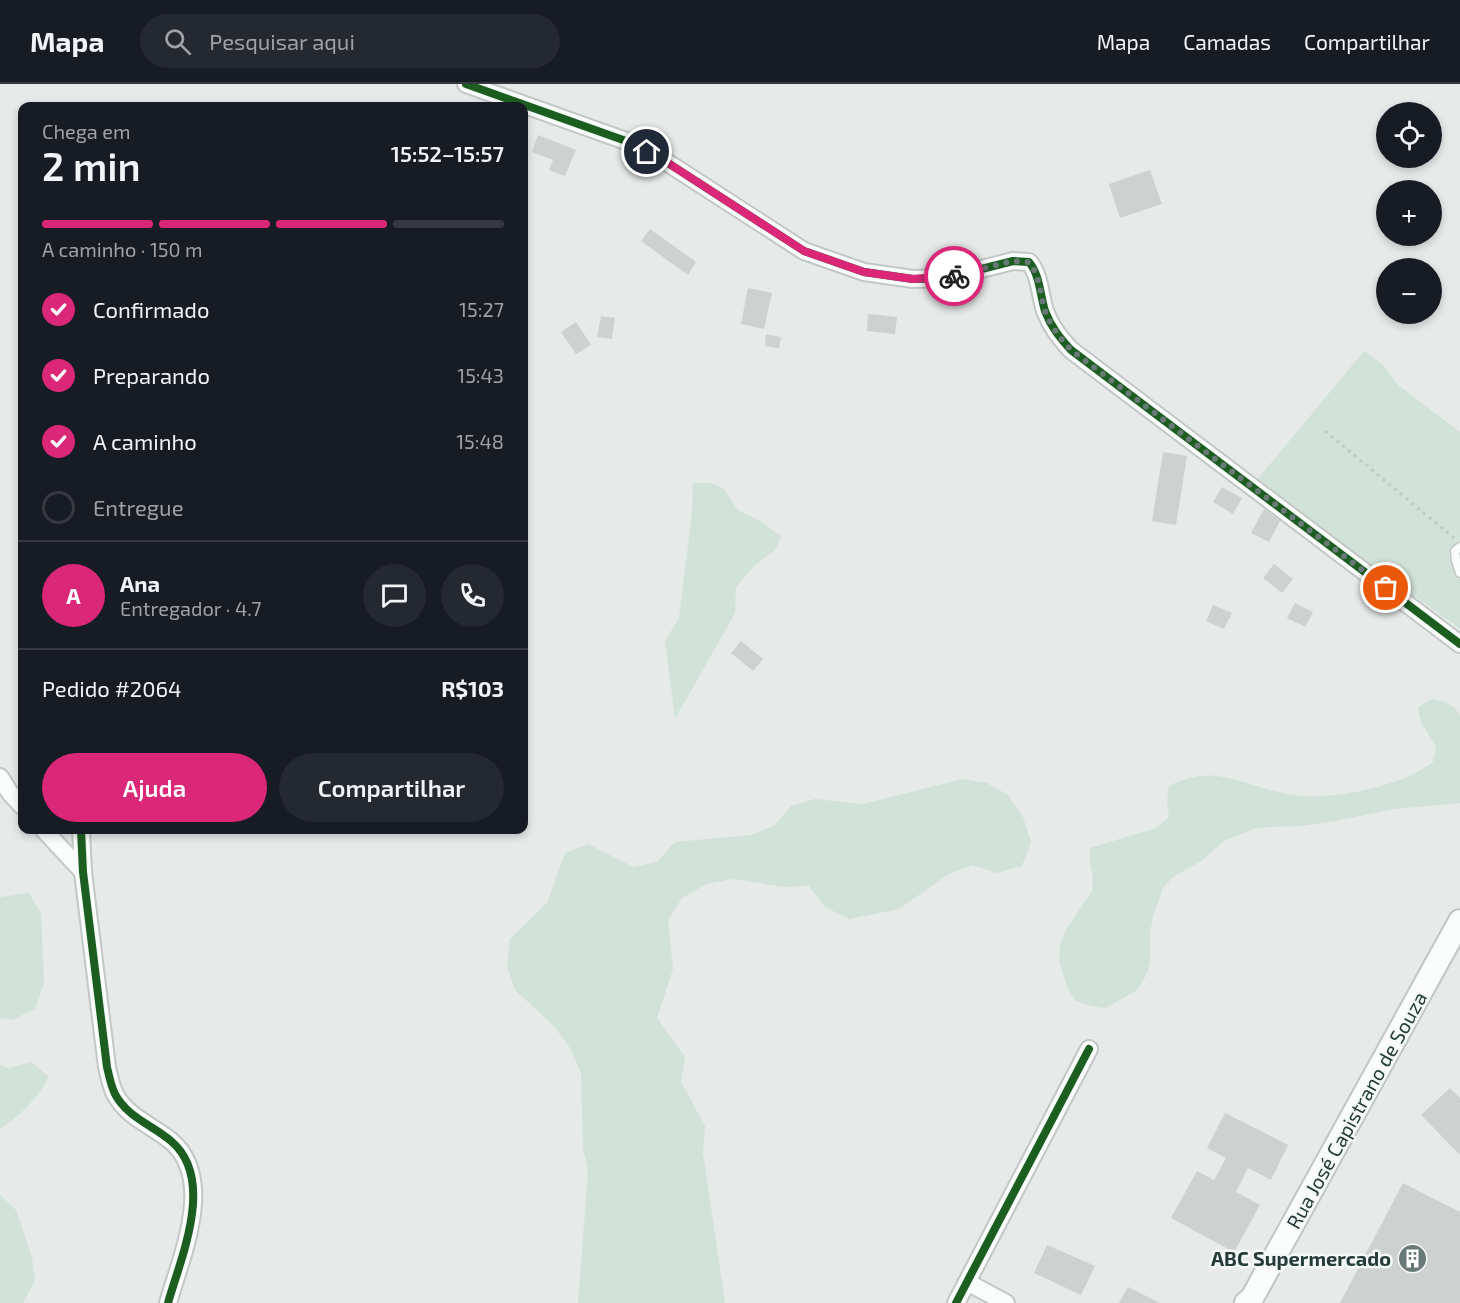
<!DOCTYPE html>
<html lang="pt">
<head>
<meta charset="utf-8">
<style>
  body { margin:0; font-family:"Exo 2",sans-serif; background:#242831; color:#f1f3f6; height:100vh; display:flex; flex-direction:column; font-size:22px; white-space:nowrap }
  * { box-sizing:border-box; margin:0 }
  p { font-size:20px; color:#9ea1a6 }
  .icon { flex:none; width:33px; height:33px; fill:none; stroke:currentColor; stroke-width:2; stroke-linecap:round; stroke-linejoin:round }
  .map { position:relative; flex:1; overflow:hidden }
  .sheet { position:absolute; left:18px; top:18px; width:510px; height:732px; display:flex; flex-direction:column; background:#171b24; border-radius:12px; box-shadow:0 3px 9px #0003 }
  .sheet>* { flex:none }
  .fabs { position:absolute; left:1376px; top:18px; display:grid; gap:12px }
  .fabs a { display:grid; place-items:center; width:66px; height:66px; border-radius:50%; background:#171b24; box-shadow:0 3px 9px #0003; font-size:30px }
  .pin { position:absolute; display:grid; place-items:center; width:51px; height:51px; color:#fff; margin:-26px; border:3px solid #fff; border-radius:50%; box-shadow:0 2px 6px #0007 }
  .courier { position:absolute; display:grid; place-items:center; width:60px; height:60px; margin:-30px; border:4px solid #db2777; border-radius:50%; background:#fff; color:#222; box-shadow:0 2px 8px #0007 }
  .head em { font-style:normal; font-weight:600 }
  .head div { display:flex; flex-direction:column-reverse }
  .head { display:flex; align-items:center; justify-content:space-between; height:102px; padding:0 24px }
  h1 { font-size:39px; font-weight:600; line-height:45px }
  .bar { display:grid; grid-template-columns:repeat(4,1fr); gap:9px 6px; align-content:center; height:72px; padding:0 24px }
  .bar i { height:8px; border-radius:4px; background:#363941 }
  .bar .on { background:#db2777 }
  .bar p { grid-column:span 4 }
  .line { display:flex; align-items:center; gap:15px; padding:0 24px; border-top:2px solid #363941 }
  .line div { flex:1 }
  .round { display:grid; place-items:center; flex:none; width:63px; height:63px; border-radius:32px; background:#242831 }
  ol { padding:0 24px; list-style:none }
  li { display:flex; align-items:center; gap:18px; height:66px }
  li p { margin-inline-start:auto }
  li .icon { padding:6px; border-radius:50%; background:#db2777; color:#fff; stroke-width:4 }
  li:last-child { color:#9ea1a6 }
  li i { width:33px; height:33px; border:3px solid #363941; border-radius:50% }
  .button { display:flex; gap:12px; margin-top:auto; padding:12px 24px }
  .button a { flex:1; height:69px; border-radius:36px; background:#db2777; color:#fff; font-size:24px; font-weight:600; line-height:69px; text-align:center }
  .button a+a { background:#242831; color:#f1f3f6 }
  header { display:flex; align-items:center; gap:36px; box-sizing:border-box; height:84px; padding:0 30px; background:#171b24; border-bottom:2px solid #363941 }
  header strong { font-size:28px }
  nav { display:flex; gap:33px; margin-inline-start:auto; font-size:21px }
  .search { width:420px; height:54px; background:#242831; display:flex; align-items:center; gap:15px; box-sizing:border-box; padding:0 21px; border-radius:33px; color:#9ea1a6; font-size:22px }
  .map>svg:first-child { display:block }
  .green { fill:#d1e2d8 }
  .building { fill:#cdd2d0 }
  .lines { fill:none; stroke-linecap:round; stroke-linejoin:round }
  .service-casing { stroke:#c3c7c6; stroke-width:11 }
  .minor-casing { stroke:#c3c7c6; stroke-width:20 }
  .secondary-casing { stroke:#c0c6c4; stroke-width:26 }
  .path { stroke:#c2cac9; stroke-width:3; stroke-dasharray:3 4.5; stroke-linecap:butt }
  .service { stroke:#fbfcfc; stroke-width:8 }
  .minor { stroke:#fbfcfc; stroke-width:16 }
  .secondary { stroke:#fbfcfc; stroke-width:22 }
  .cycleway-casing { stroke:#f4f9f7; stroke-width:11 }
  .cycleway { stroke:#1b5e20; stroke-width:8 }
  .done { stroke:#697977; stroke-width:6; stroke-dasharray:0 10.8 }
  .route { stroke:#db2777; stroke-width:8 }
  .labels { text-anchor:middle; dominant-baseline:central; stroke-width:5; stroke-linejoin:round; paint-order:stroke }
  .street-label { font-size:20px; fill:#253c39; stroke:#f4f9f7 }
  .poi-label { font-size:20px; font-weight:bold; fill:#253c39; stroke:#f4f9f7; text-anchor:end }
</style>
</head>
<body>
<header>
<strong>Mapa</strong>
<div class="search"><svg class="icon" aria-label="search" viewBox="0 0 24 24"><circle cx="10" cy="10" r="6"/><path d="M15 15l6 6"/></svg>Pesquisar aqui</div>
<nav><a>Mapa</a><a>Camadas</a><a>Compartilhar</a></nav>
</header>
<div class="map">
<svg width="1460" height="1219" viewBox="0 0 1460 1219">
  <rect width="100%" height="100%" fill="#e6eae9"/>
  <!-- green -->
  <g class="green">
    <polygon points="1364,267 1382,280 1398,301 1460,348 1460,545 1256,397"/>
    <polygon points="693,399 712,399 724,405 738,426 760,437 781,452 775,466 754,482 736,503 735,529 675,635 665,557 679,534 692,428"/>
    <path d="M1431,615C1443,617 1453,619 1460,631V719L1394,725L1335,737L1301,742L1269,743L1254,745L1224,757L1201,777L1173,793L1163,804L1153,832L1150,849V880L1145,893L1136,907L1105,924L1090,922L1076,917L1068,905L1059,877L1060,861L1066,846L1092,807L1093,793L1090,779V764L1156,744L1169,733L1167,717L1169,702C1216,678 1242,702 1288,710C1329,718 1401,703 1433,678L1436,663L1421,638L1418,624Z"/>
    <polygon points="962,695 987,699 1008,711 1023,733 1031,758 1022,782 997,789 973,781 949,790 899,825 849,835 825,823 809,802 784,803 733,795 706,800 682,814 668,836 673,885 657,934 685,973 681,998 705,1042 703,1069 725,1219 578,1219 588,1088 583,1064 581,989 570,964 554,942 515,906 507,882 510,855 547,819 565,769 588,760 633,783 657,778 675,758 751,751 774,742 791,722 815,715 863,720"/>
    <polygon points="29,809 41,829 44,899 35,925 12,936 0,934 0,813"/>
    <path d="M31,978L49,993C35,1017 23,1029 0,1045V981L9,984Z"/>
    <polygon points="0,1111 16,1126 32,1173 35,1197 23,1219 0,1219"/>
  </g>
  <!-- building -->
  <g class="building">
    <polygon points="538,51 576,66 565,92 549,86 553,76 532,68"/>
    <polygon points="1150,86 1162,120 1120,134 1109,100"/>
    <polygon points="650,145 696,178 688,191 641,157"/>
    <polygon points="748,204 772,209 764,245 741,240"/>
    <polygon points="868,230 897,233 895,250 867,247"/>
    <polygon points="601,232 615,234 612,255 597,253"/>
    <polygon points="576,238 591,261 576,270 561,248"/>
    <polygon points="766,250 781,253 779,264 765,262"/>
    <polygon points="1163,368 1187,372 1176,441 1152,437"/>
    <polygon points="1222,403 1242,414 1233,430 1213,418"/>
    <polygon points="1264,425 1280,437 1269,458 1251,449"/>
    <polygon points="1274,480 1293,495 1282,509 1263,494"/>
    <polygon points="1295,519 1313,528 1305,543 1287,534"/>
    <polygon points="1213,521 1232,529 1224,545 1206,537"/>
    <polygon points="741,557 763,575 753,587 731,569"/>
    <polygon points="1450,1004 1460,1014 1460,1071 1421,1031"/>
    <polygon points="1225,1029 1288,1061 1271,1096 1248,1084 1236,1108 1260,1121 1234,1168 1171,1134 1197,1087 1214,1096 1226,1074 1207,1064"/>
    <polygon points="1403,1099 1460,1128 1460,1219 1340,1219"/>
    <polygon points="1047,1161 1095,1182 1081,1211 1034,1189"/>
    <polygon points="1128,1203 1160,1219 1119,1219"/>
  </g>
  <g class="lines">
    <defs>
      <polyline id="service" points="1460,463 1455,467 1456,476 1460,489"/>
      <g id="minor">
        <path d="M466,0L626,57L668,79L804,167L864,188L913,195L946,194L1013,177L1029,178C1040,191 1040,211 1045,227C1051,243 1060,254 1071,266L1460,560"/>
        <polyline points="0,693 10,709 22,722"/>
        <polyline points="44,746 83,788"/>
        <path d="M81,746L83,788L107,983C109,992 111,1002 115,1010C127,1033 152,1041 171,1057C216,1095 181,1173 168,1219"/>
        <polyline points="967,1198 1006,1219"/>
        <polyline points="956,1219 1089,965"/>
      </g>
      <polyline id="secondary" points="1246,1219 1252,1214 1460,837"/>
    </defs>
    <!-- service casing -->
    <use href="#service" class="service-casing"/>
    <!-- minor casing -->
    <use href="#minor" class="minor-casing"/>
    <!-- secondary casing -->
    <use href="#secondary" class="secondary-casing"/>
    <!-- path -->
    <polyline class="path" points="1325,347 1454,454"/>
    <!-- service -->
    <use href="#service" class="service"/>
    <!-- minor -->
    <use href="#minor" class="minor"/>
    <!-- secondary -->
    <use href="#secondary" class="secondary"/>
    <defs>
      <g id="cycleway">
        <path d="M466,0L626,57L668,79L804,167L864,188L913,195L946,194L1013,177L1029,178C1040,191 1040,211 1045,227C1051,243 1060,254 1071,266L1460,560"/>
        <path d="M81,746L83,788L107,983C109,992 111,1002 115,1010C127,1033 152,1041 171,1057C216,1095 181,1173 168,1219"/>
        <polyline points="956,1219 1089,965"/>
      </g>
    </defs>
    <!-- cycleway casing -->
    <use href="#cycleway" class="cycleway-casing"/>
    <!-- cycleway -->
    <use href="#cycleway" class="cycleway"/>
  </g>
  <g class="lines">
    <!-- done -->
    <path class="done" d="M954,192L1012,177L1029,178C1040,191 1040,211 1045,227C1051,243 1060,254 1071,266L1386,504"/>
    <!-- route -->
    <polyline class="route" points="647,68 668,79 804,167 864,188 913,195 954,192"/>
  </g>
  <!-- icons -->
  <defs>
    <symbol id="building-disc" viewBox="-11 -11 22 22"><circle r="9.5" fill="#697977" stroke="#f4f9f7"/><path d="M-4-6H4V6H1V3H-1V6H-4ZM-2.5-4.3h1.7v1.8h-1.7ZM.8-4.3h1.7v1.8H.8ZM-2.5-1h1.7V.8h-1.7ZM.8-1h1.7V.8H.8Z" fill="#fff"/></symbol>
  </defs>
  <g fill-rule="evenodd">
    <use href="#building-disc" x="1396" y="1158" width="33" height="33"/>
  </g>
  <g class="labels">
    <!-- street labels -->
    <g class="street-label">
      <text transform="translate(1356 1026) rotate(-61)">Rua José Capistrano de Souza</text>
    </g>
    <!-- poi labels -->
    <g class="poi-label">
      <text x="1391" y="1174">ABC Supermercado</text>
    </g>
  </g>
</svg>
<div class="fabs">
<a><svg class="icon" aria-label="locate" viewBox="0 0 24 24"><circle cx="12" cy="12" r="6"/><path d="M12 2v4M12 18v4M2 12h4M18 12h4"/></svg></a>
<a>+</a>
<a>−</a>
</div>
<div class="pin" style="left:1386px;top:504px;background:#ea580c"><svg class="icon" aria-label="bag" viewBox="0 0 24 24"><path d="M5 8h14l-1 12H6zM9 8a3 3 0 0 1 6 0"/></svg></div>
<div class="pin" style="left:647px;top:68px;background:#1f2937"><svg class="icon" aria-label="home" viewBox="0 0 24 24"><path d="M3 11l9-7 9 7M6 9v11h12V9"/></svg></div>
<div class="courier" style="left:954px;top:192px"><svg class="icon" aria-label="bike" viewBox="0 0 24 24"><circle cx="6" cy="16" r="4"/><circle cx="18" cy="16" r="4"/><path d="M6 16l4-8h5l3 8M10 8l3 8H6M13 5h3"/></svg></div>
<section class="sheet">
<div class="head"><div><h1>2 min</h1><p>Chega em</p></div><em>15:52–15:57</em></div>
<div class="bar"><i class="on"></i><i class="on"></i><i class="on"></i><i></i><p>A caminho · 150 m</p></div>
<ol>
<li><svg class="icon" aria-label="check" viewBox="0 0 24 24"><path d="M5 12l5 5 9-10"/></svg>Confirmado<p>15:27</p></li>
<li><svg class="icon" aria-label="check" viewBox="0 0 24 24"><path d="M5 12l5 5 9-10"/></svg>Preparando<p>15:43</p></li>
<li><svg class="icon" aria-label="check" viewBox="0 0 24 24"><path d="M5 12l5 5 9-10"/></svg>A caminho<p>15:48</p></li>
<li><i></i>Entregue</li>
</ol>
<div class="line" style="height:108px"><b class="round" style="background:#db2777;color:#fff">A</b><div><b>Ana</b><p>Entregador · 4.7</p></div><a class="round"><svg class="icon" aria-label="chat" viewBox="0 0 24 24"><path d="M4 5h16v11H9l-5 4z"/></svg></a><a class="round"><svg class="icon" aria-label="phone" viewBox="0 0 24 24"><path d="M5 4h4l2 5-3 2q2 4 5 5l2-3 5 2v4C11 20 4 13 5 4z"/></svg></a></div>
<div class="line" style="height:78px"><div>Pedido #2064</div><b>R$103</b></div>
<div class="button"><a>Ajuda</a><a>Compartilhar</a></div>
</section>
</div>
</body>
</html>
